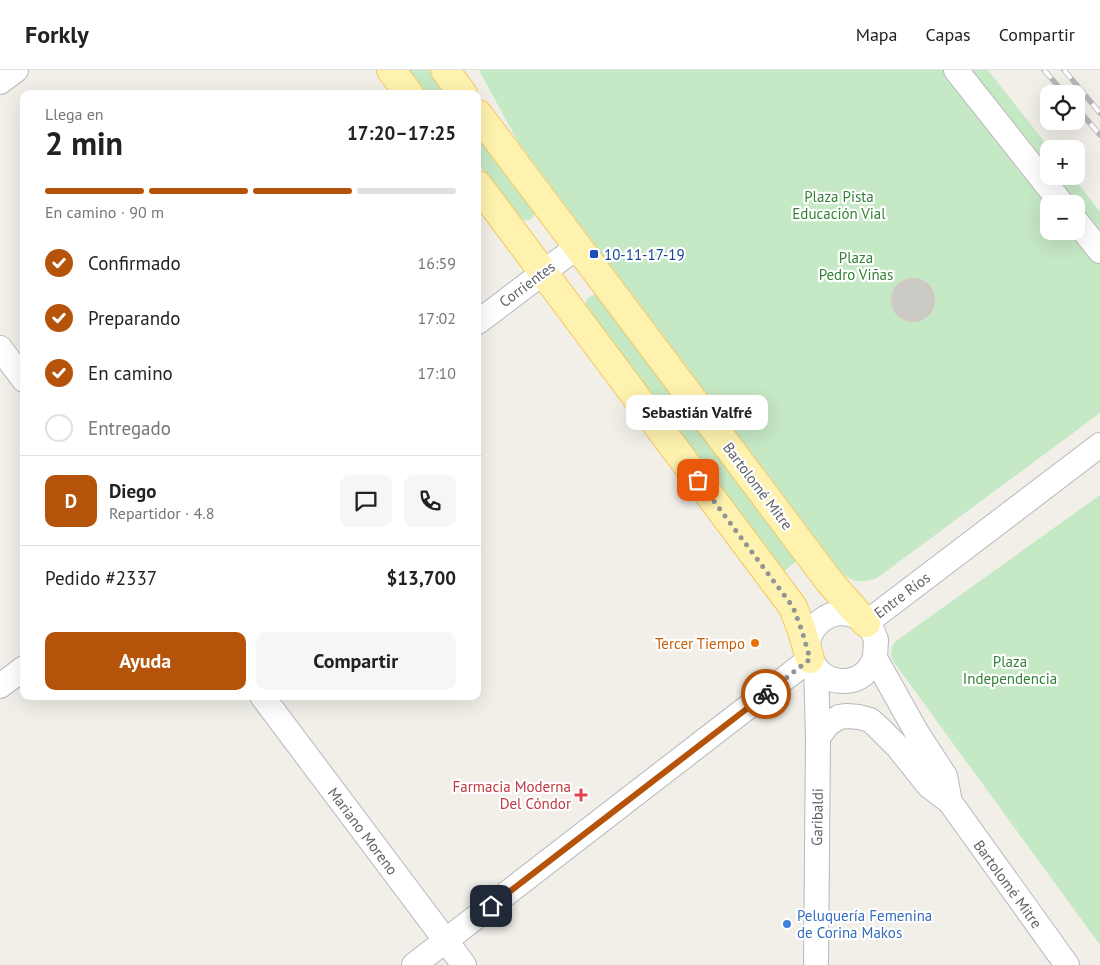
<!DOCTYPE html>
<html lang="es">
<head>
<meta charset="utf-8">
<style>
  body { margin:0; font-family:"PT Sans",sans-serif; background:#f6f6f6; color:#222; height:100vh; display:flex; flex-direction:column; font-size:19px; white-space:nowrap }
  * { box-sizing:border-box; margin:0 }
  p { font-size:16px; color:#767676 }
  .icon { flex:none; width:28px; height:28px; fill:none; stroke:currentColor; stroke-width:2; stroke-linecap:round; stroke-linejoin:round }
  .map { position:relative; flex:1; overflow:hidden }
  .side { position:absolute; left:20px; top:20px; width:461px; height:610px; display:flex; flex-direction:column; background:#fff; border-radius:10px; box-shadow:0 5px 20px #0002 }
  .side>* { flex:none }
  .buttons { position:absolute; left:1040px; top:15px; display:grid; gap:10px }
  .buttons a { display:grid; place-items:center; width:45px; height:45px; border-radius:10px; background:#fff; box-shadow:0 5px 20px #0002; font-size:25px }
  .pin { position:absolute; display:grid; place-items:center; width:42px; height:42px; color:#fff; margin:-21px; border-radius:10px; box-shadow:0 2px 8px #0006 }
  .courier { position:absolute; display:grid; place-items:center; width:50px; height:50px; margin:-25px; border:4px solid #b45309; border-radius:50%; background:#fff; color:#222; box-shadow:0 1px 6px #0007 }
  .bubble { position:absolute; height:35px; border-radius:10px; background:#fff; box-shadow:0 5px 20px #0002; font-size:16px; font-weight:700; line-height:35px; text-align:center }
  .headline em { font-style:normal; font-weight:700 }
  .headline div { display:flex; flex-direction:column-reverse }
  .headline { display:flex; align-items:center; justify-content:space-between; height:85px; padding:0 25px }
  h1 { font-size:32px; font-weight:700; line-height:38px }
  .bar { display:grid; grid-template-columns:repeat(4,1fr); gap:8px 5px; align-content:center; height:60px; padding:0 25px }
  .bar i { height:6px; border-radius:4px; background:#e0e0e0 }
  .bar .selected { background:#b45309 }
  .bar p { grid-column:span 4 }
  .line { display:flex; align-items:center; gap:12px; padding:0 25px; border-top:1px solid #e0e0e0 }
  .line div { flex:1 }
  .round { display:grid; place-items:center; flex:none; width:52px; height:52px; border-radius:10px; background:#f6f6f6 }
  ol { padding:0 25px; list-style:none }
  li { display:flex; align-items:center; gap:15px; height:55px }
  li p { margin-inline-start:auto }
  li .icon { padding:5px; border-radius:50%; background:#b45309; color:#fff; stroke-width:4 }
  li:last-child { color:#767676 }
  li i { width:28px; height:28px; border:2px solid #e0e0e0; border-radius:50% }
  .cta { display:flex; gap:10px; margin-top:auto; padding:10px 25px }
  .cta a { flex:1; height:58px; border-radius:10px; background:#b45309; color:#fff; font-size:20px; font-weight:700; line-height:58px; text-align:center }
  .cta a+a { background:#f6f6f6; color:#222 }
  header { display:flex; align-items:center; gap:30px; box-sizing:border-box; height:70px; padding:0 25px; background:#fff; border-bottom:1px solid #e0e0e0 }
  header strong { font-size:24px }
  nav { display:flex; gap:28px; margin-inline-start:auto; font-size:18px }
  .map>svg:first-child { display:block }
  .green { fill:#c5e8c5; fill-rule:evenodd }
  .building { fill:#cccac5; stroke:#d6d1c6 }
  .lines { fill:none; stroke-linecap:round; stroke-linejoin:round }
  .minor-casing { stroke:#b5b8bc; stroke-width:26 }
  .major-casing { stroke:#f2c960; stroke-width:30 }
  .minor { stroke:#fff; stroke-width:24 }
  .major { stroke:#fff2af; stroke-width:28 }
  .rail-casing { stroke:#b6b7b8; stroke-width:5.5 }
  .rail { stroke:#fff; stroke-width:4; stroke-dasharray:11; stroke-linecap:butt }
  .done { stroke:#929495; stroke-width:5; stroke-dasharray:0 9 }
  .route { stroke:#b45309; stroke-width:6 }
  .transit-dot { fill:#1a4fb4; stroke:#fff; stroke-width:2 }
  .food-dot { fill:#e8710a; stroke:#fff; stroke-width:2 }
  .health-dot { fill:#e0444e; stroke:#fff; stroke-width:2 }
  .shop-dot { fill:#3f7fe0; stroke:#fff; stroke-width:2 }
  .labels { text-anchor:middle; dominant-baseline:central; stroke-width:4.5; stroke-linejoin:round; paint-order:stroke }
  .park-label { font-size:15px; fill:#348238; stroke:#fff }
  .transit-label { font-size:15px; fill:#164399; stroke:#fff; text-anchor:start }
  .street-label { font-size:15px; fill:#5f6368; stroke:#fff }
  .food-label { font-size:15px; fill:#c56008; stroke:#fff; text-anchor:end }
  .health-label { font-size:15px; fill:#be3a42; stroke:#fff; text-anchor:end }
  .shop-label { font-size:15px; fill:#366cbe; stroke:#fff; text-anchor:start }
</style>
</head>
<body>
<header>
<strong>Forkly</strong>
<nav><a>Mapa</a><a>Capas</a><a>Compartir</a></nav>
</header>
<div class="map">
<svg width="1100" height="895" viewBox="0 0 1100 895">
  <rect width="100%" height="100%" fill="#f1efe8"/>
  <!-- green -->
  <g class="green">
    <polygon points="408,0 430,0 448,24 425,24"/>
    <path d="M479,0H988L1050,79H1049V106H1072L1100,142V343L877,508C863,513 852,513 841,502L518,72ZM1049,134H1076V161H1049Z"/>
    <polygon points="478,63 535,142 533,147 529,150 522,150 519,148 478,93"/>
    <path d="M595,225L601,227L798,490L784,501L586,238C585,231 587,226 595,225Z"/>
    <path d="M1100,425V875L893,591C890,583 890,578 896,571Z"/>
  </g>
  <!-- building -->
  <circle class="building" cx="913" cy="230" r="22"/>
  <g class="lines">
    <defs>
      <g id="minor">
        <polyline points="956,0 1062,134"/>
        <polyline points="0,12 16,0"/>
        <polyline points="1076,151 1100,181"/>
        <polyline points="478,252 577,177"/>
        <polyline points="0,278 24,310"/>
        <polyline points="866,553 873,562 876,570 875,588 917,663 945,706 950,732 1067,895"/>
        <path d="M810,589C812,593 814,597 817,599C828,613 850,615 864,604C869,600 872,594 875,588"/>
        <polyline points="816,598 818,667 816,895"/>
        <polyline points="0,616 24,598"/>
        <polyline points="262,626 464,895"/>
        <polyline points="818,667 828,654 839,647 847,646 859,647 870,650 878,657 897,676 929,716 950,732"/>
        <path d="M414,895L810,589C810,585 808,581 808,577C808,556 828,540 849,544C855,545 861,549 866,553L1100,375"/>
      </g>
      <g id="major">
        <polyline points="391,0 409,24"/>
        <polyline points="445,0 463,24"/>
        <polyline points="478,44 829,511 866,553"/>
        <polyline points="478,115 793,537 802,561 810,589"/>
      </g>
    </defs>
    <!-- minor casing -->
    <use href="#minor" class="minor-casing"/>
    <!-- major casing -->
    <use href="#major" class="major-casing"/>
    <!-- minor -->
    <use href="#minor" class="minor"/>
    <!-- major -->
    <use href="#major" class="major"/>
    <defs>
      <g id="rail">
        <polyline points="1044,0 1065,24"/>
        <polyline points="1064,0 1100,43"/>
        <polyline points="1076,37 1100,65"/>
      </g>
    </defs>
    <!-- rail casing -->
    <use href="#rail" class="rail-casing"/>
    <!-- rail -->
    <use href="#rail" class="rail"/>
  </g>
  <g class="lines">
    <!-- done -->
    <polyline class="done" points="698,410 793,537 802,561 810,589 766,624"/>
    <!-- route -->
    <polyline class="route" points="491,836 766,624"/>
  </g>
  <!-- markers -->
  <rect class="transit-dot" x="589" y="179" width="10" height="10" rx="2.5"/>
  <circle class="food-dot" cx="755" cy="573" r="5"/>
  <path class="health-dot" d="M578.5 717.5h5v5h5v5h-5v5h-5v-5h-5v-5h5z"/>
  <circle class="shop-dot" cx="787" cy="854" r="5"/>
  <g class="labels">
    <!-- park labels -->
    <g class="park-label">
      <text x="839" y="126">Plaza Pista<tspan x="839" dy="17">Educación Vial</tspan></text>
      <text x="856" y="187">Plaza<tspan x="856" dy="17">Pedro Viñas</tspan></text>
      <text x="1010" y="591">Plaza<tspan x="1010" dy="17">Independencia</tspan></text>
    </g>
    <!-- transit labels -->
    <g class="transit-label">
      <text x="604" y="184">10-11-17-19</text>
    </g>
    <!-- street labels -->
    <g class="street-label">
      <text transform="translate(527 214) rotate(-37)">Corrientes</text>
      <text transform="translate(758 416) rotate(53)">Bartolomé Mitre</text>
      <text transform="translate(902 525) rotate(-37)">Entre Ríos</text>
      <text transform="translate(817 747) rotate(-89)">Garibaldi</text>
      <text transform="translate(363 761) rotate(53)">Mariano Moreno</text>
      <text transform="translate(1008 814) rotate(54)">Bartolomé Mitre</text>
    </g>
    <!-- food labels -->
    <g class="food-label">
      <text x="745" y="573">Tercer Tiempo</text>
    </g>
    <!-- health labels -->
    <g class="health-label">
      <text x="571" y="716">Farmacia Moderna<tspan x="571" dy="17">Del Cóndor</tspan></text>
    </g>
    <!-- shop labels -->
    <g class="shop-label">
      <text x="797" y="845">Peluquería Femenina<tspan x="797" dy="17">de Corina Makos</tspan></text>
    </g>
  </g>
</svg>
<div class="buttons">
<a><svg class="icon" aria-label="locate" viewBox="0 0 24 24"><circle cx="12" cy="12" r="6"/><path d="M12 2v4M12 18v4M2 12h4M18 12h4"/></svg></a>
<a>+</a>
<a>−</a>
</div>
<div class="pin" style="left:698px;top:410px;background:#ea580c"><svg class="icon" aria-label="bag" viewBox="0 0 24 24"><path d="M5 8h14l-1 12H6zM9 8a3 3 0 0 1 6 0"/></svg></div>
<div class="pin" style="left:491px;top:836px;background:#1f2937"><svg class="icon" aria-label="home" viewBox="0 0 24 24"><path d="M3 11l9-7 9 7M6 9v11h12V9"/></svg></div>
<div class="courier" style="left:766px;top:624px"><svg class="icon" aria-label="bike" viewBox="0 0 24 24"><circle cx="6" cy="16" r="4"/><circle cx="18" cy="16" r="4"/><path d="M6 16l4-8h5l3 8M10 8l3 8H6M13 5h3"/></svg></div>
<div class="bubble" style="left:626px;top:325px;width:142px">Sebastián Valfré</div>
<section class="side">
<div class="headline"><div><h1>2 min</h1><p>Llega en</p></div><em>17:20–17:25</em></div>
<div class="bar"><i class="selected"></i><i class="selected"></i><i class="selected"></i><i></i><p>En camino · 90 m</p></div>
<ol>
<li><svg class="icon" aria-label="check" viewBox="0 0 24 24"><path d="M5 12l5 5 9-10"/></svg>Confirmado<p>16:59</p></li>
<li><svg class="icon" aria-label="check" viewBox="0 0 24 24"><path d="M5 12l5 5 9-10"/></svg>Preparando<p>17:02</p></li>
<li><svg class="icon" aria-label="check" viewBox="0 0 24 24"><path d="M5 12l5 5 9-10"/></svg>En camino<p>17:10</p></li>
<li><i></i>Entregado</li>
</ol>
<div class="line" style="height:90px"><b class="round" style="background:#b45309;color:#fff">D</b><div><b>Diego</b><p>Repartidor · 4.8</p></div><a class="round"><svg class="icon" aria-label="chat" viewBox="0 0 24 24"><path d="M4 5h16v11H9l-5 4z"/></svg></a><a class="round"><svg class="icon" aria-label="phone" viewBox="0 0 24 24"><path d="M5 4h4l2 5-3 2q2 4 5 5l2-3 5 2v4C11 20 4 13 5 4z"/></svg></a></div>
<div class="line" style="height:65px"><div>Pedido #2337</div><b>$13,700</b></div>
<div class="cta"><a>Ayuda</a><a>Compartir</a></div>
</section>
</div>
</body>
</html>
